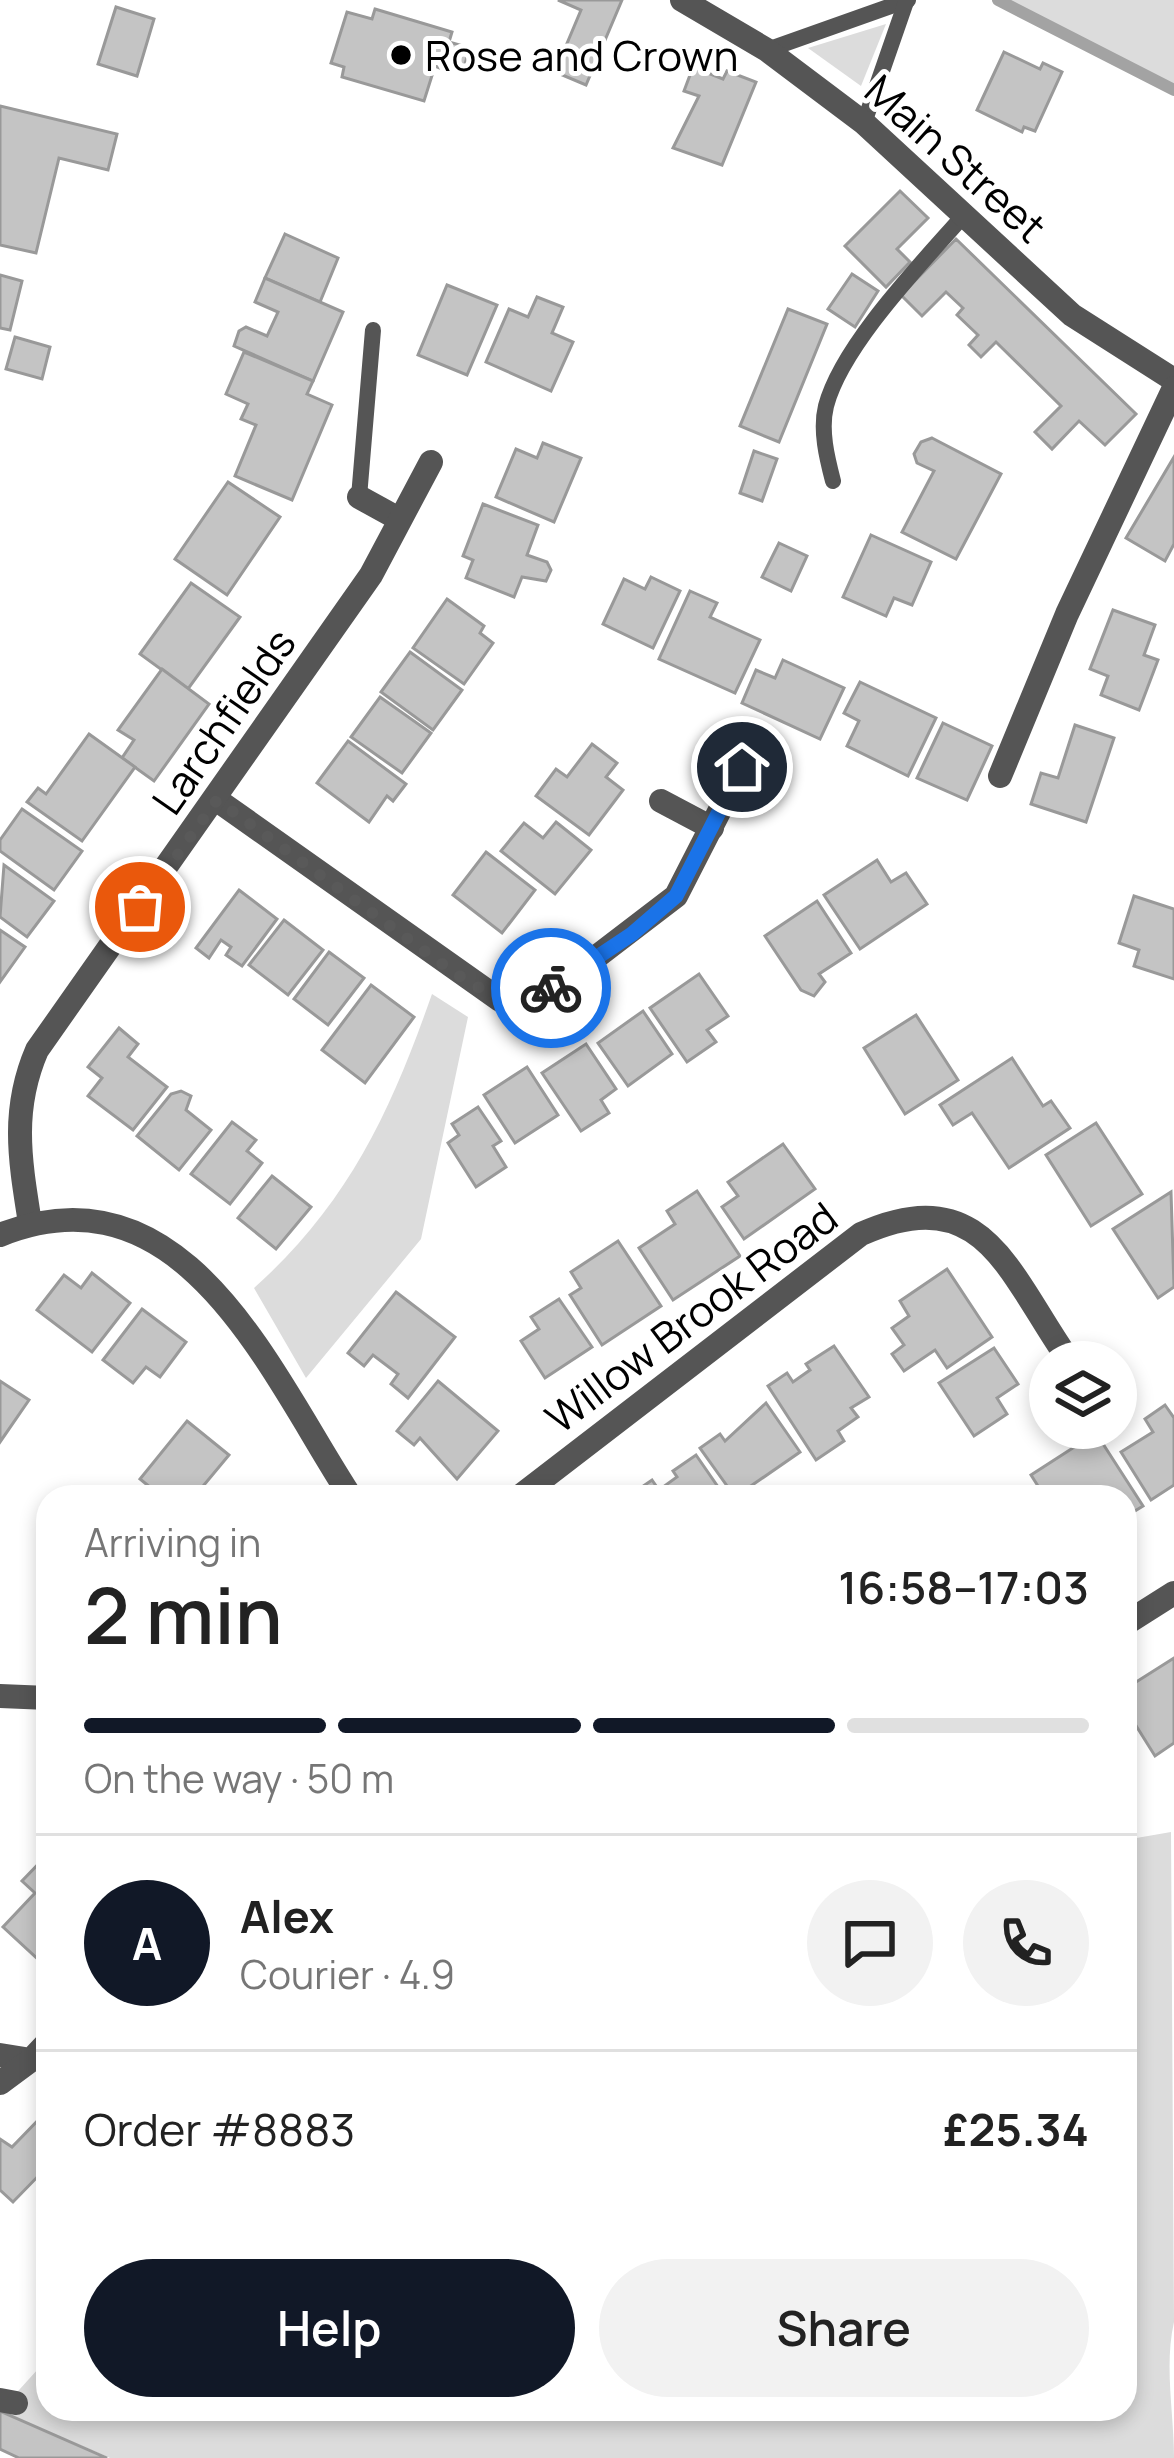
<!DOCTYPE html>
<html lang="en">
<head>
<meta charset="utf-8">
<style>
  body { margin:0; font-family:Manrope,sans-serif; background:#f2f2f2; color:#222; height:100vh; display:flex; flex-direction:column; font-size:45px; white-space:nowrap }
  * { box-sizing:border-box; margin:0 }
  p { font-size:39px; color:#767676 }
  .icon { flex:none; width:66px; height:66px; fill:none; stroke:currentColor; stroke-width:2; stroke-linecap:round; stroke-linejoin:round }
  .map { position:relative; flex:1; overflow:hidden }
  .side { position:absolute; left:36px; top:1485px; width:1101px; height:936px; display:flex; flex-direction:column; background:#fff; border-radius:36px; box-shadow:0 6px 18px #0003 }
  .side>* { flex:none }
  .controls { position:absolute; left:1029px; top:1341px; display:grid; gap:24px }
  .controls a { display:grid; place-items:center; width:108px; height:108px; border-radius:50%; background:#fff; box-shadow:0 6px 18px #0003; font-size:60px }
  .pin { position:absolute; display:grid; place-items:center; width:102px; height:102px; color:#fff; margin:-51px; border:6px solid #fff; border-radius:50%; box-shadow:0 3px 12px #0007 }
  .courier { position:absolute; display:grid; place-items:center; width:120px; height:120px; margin:-60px; border:9px solid #1a73e8; border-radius:50%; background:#fff; color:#222; box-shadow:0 3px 15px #0007 }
  .overview em { font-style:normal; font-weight:600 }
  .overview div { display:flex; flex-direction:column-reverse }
  .overview { display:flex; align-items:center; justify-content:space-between; height:204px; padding:0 48px }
  h1 { font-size:78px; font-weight:600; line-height:90px }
  .bar { display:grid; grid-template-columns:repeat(4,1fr); gap:18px 12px; align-content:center; height:144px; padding:0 48px }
  .bar i { height:15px; border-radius:9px; background:#e0e0e0 }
  .bar .current { background:#111827 }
  .bar p { grid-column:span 4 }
  .line { display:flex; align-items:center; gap:30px; padding:0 48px; border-top:3px solid #e0e0e0 }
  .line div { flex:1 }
  .round { display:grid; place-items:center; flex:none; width:126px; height:126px; border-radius:63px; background:#f2f2f2 }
  .action { display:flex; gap:24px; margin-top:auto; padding:24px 48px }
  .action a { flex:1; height:138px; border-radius:72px; background:#111827; color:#fff; font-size:48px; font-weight:600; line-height:138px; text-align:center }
  .action a+a { background:#f2f2f2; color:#222 }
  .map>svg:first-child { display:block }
  .green { fill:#dcdcdc }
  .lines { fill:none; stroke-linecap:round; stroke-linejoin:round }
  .stream { stroke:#a3a3a3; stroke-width:12 }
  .building { fill:#c4c4c4; stroke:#999; stroke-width:3 }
  .service { stroke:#555; stroke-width:16 }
  .minor { stroke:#555; stroke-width:24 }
  .done { stroke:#595959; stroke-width:12; stroke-dasharray:0 21.6 }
  .route { stroke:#1a73e8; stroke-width:15 }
  .poi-dot { fill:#000; stroke:#fff; stroke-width:4.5 }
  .labels { text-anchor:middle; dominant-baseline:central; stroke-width:10; stroke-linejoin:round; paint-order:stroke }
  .poi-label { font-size:42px; fill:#000; stroke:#fff; text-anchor:start }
  .street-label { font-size:42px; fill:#000; stroke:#fff }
</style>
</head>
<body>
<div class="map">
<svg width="1174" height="2458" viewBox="0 0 1174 2458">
  <rect width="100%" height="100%" fill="#fff"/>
  <!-- green -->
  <g class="green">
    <polygon points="998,0 1174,0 1174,90"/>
    <polygon points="886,24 861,86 808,48"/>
    <path d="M432,994L468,1017L421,1239L306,1378L254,1288C348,1204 391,1111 432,994Z"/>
    <path d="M1171,1832L1174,2322C1164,2366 1174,2413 1174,2458H110L0,2411L48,2358V2409H1125V1840Z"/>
  </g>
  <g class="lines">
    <!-- stream -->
    <polyline class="stream" points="998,0 1174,90"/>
  </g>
  <!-- building -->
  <g class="building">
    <polygon points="558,0 622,0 586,85 555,72 581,10"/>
    <polygon points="116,7 154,19 137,76 98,64"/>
    <polygon points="375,9 452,32 449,42 470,48 464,67 444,61 442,69 435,66 424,101 342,77 344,67 331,63 347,12 372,19"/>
    <polygon points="1004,52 1040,69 1043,63 1062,72 1035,131 1024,127 1022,132 977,110"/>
    <polygon points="693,67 723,79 727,71 756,82 722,165 673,148 699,96 684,91"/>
    <polygon points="0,106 117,134 108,170 59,158 36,253 0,245"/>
    <polygon points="900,191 928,218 897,249 910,262 886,287 845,246"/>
    <polygon points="285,234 338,258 320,302 265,278"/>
    <polygon points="956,239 1136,414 1105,445 1079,421 1052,449 1035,432 1061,406 996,342 981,357 969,345 978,335 957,315 963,308 946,292 922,316 901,295"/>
    <polygon points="852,274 878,291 855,327 828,309"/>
    <polygon points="0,275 22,281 10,330 0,328"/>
    <polygon points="265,278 343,312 313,381 234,346 239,331 246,327 267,336 278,312 255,302"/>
    <polygon points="447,285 497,305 467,375 418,355"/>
    <polygon points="537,297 563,307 552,333 573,342 551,391 486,362 509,309 528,317"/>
    <polygon points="788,309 827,324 779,442 740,426"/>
    <polygon points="15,337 50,347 42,379 6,369"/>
    <polygon points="244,352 313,381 307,394 332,405 292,500 235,476 256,425 241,419 248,404 226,394"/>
    <polygon points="932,438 1001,474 956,559 902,532 934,471 917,463 914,454 921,442"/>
    <polygon points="543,443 581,458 554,522 496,497 516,449 537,458"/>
    <polygon points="754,451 777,459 762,501 740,493"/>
    <polygon points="1174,457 1174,544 1165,561 1126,538"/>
    <polygon points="228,482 280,517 227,595 175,559"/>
    <polygon points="483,504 538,525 527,555 547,562 551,570 546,581 522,577 514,597 466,578 473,560 463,556"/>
    <polygon points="871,535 931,562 912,605 894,598 886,616 843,597"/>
    <polygon points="779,543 807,556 791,591 762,577"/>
    <polygon points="651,577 680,591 653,648 603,624 624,579 645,589"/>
    <polygon points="191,583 240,617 188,689 140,654"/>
    <polygon points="690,591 717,603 710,617 760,640 735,693 659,659"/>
    <polygon points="447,599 484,626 480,633 493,643 464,684 413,648"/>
    <polygon points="1113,610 1155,625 1144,655 1158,660 1139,710 1101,695 1108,676 1090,669"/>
    <polygon points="410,652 462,690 433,730 381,692"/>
    <polygon points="783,660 844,688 820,739 742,703 756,670 775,678"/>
    <polygon points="162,669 209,704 154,781 122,758 134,740 118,730"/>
    <polygon points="860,682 936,718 908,776 847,746 859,721 844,713"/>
    <polygon points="380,697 431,733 402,773 351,737"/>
    <polygon points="943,723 992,746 967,800 917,778"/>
    <polygon points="1075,725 1114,738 1086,822 1031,804 1041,773 1058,778"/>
    <polygon points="89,734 135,767 82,841 27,802 38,788 46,794"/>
    <polygon points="348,741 406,784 393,801 387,796 369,822 317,783"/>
    <polygon points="592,744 617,763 606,777 623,790 589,835 536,796 556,769 567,777"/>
    <polygon points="22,809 82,851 54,890 0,851 0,840"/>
    <polygon points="556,822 591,850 555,894 501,851 524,823 543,838"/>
    <polygon points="486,852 535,890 502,933 453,895"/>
    <polygon points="877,860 891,882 906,873 927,904 860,949 824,895"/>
    <polygon points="4,865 54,901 27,937 0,917"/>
    <polygon points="239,890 277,919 242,966 226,955 231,947 221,940 209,958 196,948"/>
    <polygon points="1134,896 1174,909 1174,979 1134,966 1139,950 1119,943"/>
    <polygon points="817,901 851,953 819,974 825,982 814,996 801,990 765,936"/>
    <polygon points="284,920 323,950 288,995 249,965"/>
    <polygon points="0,930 25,947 0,982"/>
    <polygon points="329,952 364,978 328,1025 294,999"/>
    <polygon points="699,974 728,1016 707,1030 716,1042 687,1062 650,1008"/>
    <polygon points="371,985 414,1017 365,1083 322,1050"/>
    <polygon points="643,1011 672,1054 628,1086 598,1043"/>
    <polygon points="916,1015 958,1080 905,1114 864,1048"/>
    <polygon points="119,1028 138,1044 128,1057 167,1087 133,1130 88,1096 102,1078 88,1067"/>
    <polygon points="586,1044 616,1089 601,1100 609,1113 581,1131 542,1073"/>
    <polygon points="1012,1058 1043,1106 1051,1101 1070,1128 1009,1168 972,1113 953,1125 940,1105"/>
    <polygon points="527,1067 558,1115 515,1143 484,1095"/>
    <polygon points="181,1091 191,1096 186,1110 211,1130 179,1170 137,1136 171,1094"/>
    <polygon points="478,1107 501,1141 493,1146 506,1167 476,1187 448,1143 459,1135 452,1124"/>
    <polygon points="232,1122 256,1140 247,1151 262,1163 230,1204 191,1174"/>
    <polygon points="1096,1123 1142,1194 1091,1226 1046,1155"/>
    <polygon points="783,1144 815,1189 744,1239 722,1207 738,1196 728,1182"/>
    <polygon points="272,1176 311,1207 276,1249 238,1218"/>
    <polygon points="697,1191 740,1256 673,1300 639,1248 675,1224 667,1211"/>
    <polygon points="1171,1192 1174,1287 1158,1298 1113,1229"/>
    <polygon points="618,1241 661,1306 602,1345 570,1295 581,1288 571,1272"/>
    <polygon points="947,1269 992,1337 947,1368 935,1350 904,1371 892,1354 904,1345 892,1328 909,1316 900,1301"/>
    <polygon points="92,1273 130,1303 92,1352 37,1310 64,1275 81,1288"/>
    <polygon points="396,1292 455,1337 408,1398 391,1384 398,1374 373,1355 364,1366 348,1353"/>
    <polygon points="559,1299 592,1347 545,1378 521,1341 539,1329 531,1317"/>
    <polygon points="142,1309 186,1342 160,1377 146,1367 133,1383 103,1360"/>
    <polygon points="834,1346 869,1397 851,1408 858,1417 838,1431 844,1441 816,1460 768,1386 787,1373 793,1382 810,1370 806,1364"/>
    <polygon points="994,1348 1018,1384 997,1398 1007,1414 974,1436 939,1383"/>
    <polygon points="0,1381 29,1400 0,1442"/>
    <polygon points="438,1381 498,1431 457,1479 420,1438 414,1445 397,1431"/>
    <polygon points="766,1403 800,1452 735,1497 700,1448 720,1434 725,1441"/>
    <polygon points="1165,1405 1174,1418 1174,1485 1151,1500 1121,1452 1153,1432 1145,1419"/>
    <polygon points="187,1421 229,1455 194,1497 162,1497 140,1479"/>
    <polygon points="1096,1433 1143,1506 1125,1517 1125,1497 1045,1497 1031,1475"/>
    <polygon points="696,1455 725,1497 630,1495 652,1480 659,1490 677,1477 673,1471"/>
    <polygon points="1174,1658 1174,1743 1155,1756 1125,1708 1125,1689"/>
    <polygon points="48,1854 48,1952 40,1961 3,1927 35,1893 22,1881"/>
    <polygon points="48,2110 48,2166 13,2202 0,2190 0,2139 12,2147"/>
    <polygon points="0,2411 107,2458 19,2458 0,2449"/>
  </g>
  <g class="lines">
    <!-- service -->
    <g class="service">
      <polyline points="767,50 908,0"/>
      <polyline points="864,123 906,2"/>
      <path d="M833,481C827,458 820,430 826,406C842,345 922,263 964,215"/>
      <polyline points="359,497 373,330"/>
    </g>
    <!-- minor -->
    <g class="minor">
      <polyline points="682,0 767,50 864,123 1072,315 1174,380"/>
      <polyline points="359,497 399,519"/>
      <polyline points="1000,776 1067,614 1174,388"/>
      <polyline points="217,800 500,1000 557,987 676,896 742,767"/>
      <polyline points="661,801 712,828"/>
      <path d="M30,1223C20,1160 11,1110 37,1050L371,575L431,462"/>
      <path d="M0,1235C185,1161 271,1375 351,1497"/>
      <path d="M519,1497L861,1234C982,1180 1007,1270 1066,1356"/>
      <polyline points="1125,1624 1174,1593"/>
      <polyline points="0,1696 48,1698"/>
      <polyline points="0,2055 31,2060 48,2042"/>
      <polyline points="0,2083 31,2060"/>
      <polyline points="0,2400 16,2403"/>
    </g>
  </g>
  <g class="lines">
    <!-- done -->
    <polyline class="done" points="140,907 217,800 456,974 500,1000 551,988"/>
    <!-- route -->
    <polyline class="route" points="551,988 632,934 676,896 742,767"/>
  </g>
  <!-- markers -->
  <circle class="poi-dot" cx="401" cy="55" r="12"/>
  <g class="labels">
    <!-- poi labels -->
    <g class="poi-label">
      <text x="425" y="55">Rose and Crown</text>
    </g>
    <!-- street labels -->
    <g class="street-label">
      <text transform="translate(956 158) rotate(42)">Main Street</text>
      <text transform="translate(223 721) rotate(-55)">Larchfields</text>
      <text transform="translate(691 1317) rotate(-37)">Willow Brook Road</text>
    </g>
  </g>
</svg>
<div class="controls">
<a><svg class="icon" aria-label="layers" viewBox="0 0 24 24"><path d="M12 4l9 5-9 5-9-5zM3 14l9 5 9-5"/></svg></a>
</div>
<div class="pin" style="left:140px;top:907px;background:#ea580c"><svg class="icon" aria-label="bag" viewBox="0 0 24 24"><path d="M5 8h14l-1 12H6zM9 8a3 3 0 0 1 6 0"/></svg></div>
<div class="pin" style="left:742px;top:767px;background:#1f2937"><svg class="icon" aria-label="home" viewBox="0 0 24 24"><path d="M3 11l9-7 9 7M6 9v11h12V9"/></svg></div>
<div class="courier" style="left:551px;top:988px"><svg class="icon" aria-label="bike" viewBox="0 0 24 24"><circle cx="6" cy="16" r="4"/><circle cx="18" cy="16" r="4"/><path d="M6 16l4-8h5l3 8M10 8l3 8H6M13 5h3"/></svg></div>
<section class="side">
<div class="overview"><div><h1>2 min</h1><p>Arriving in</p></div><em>16:58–17:03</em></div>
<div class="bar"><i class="current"></i><i class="current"></i><i class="current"></i><i></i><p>On the way · 50 m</p></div>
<div class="line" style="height:216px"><b class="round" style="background:#111827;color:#fff">A</b><div><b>Alex</b><p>Courier · 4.9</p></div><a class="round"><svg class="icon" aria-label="chat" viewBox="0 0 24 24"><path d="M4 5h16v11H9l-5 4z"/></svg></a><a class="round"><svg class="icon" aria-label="phone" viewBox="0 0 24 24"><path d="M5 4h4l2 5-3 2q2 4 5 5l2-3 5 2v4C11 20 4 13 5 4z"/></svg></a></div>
<div class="line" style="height:156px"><div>Order #8883</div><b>£25.34</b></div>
<div class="action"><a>Help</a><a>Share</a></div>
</section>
</div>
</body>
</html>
